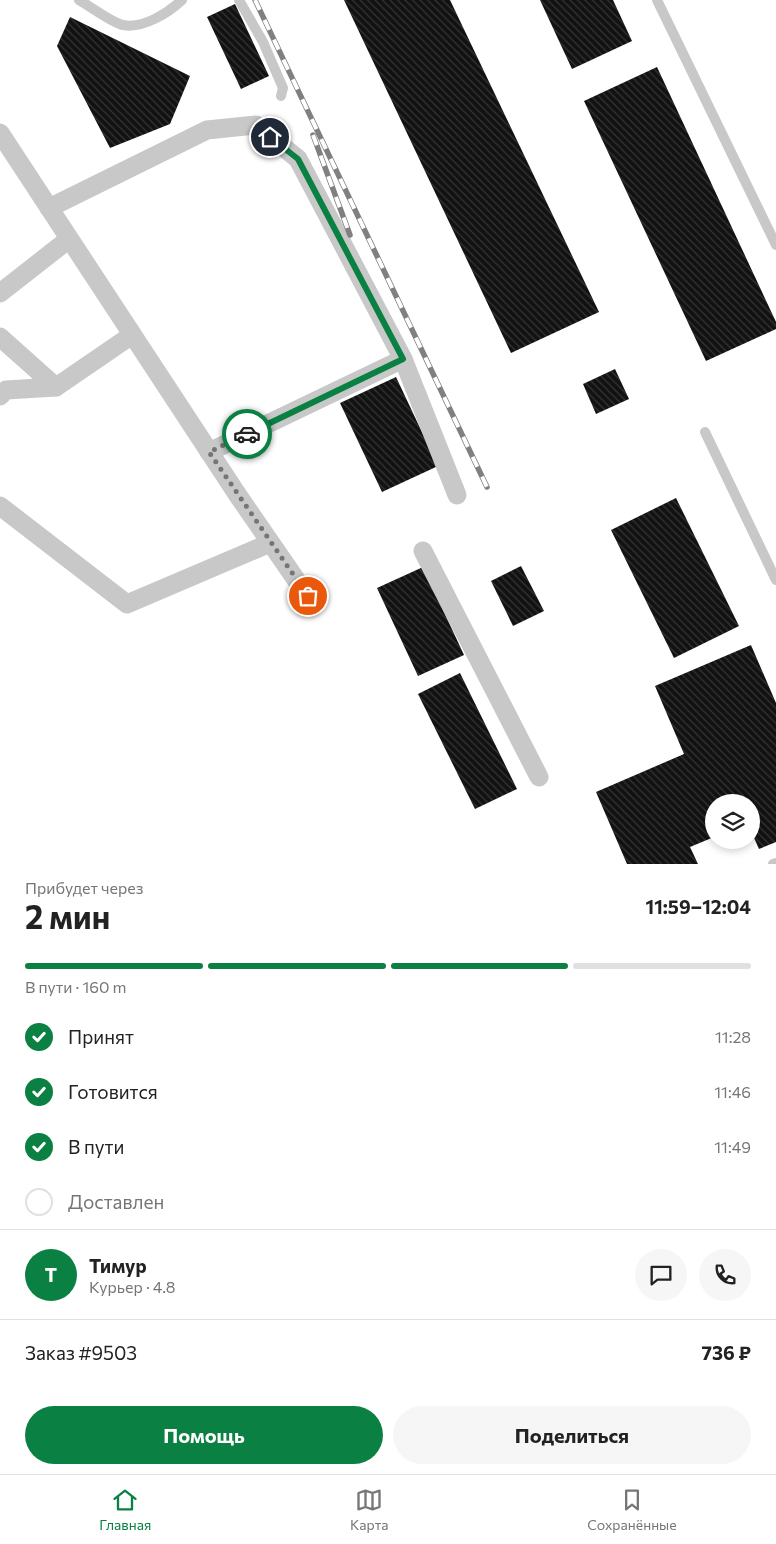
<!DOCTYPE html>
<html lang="ru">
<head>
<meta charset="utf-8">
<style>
  body { margin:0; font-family:Commissioner,sans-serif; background:#f6f6f6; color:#222; height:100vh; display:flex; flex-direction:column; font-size:19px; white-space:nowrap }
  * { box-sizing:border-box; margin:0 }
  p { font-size:16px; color:#767676 }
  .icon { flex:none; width:28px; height:28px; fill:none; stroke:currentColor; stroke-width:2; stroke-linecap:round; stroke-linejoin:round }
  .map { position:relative; height:864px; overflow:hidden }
  .side { display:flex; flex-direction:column; background:#fff; flex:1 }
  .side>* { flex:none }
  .fabs { position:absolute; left:705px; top:794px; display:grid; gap:10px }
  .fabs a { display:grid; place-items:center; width:55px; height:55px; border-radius:50%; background:#fff; box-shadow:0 2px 8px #0003; font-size:25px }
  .pin { position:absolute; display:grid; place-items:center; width:42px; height:42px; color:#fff; margin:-21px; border:2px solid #fff; border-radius:50%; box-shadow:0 1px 5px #0007 }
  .courier { position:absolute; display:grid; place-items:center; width:50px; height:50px; margin:-25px; border:4px solid #0b8043; border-radius:50%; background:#fff; color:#222; box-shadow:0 1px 6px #0007 }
  .summary em { font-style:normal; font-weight:700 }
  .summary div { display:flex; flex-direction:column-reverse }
  .summary { display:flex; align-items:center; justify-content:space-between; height:85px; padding:0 25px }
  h1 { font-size:32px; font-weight:700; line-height:38px }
  .bar { display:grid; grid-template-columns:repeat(4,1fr); gap:8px 5px; align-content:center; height:60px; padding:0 25px }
  .bar i { height:6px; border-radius:4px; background:#e0e0e0 }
  .bar .active { background:#0b8043 }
  .bar p { grid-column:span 4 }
  .line { display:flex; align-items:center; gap:12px; padding:0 25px; border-top:1px solid #e0e0e0 }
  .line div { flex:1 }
  .round { display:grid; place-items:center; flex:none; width:52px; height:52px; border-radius:26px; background:#f6f6f6 }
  ol { padding:0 25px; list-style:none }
  li { display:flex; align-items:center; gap:15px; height:55px }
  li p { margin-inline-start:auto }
  li .icon { padding:5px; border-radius:50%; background:#0b8043; color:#fff; stroke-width:4 }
  li:last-child { color:#767676 }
  li i { width:28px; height:28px; border:2px solid #e0e0e0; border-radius:50% }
  .primary-button { display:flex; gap:10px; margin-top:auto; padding:10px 25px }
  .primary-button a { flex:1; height:58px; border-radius:30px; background:#0b8043; color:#fff; font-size:20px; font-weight:700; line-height:58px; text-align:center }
  .primary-button a+a { background:#f6f6f6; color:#222 }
  .dock { display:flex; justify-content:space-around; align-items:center; height:70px; border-top:1px solid #e0e0e0; background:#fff; font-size:14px; color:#767676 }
  .dock a { display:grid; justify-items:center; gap:2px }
  .dock .active { color:#0b8043 }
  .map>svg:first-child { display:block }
  .building { fill:url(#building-back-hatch) }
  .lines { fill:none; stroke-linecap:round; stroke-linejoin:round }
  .service { stroke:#c8c8c8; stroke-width:10 }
  .minor { stroke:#c8c8c8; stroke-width:19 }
  .rail-casing { stroke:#808080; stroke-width:5.5 }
  .rail { stroke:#fff; stroke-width:4; stroke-dasharray:11; stroke-linecap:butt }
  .done { stroke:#757575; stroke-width:5; stroke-dasharray:0 9 }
  .route { stroke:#0b8043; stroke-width:6 }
</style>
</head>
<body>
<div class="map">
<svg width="776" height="864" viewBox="0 0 776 864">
  <defs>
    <pattern id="building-back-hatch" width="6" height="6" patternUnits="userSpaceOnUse" patternTransform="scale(1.25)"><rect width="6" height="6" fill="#121212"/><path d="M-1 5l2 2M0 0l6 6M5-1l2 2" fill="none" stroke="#353535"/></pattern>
  </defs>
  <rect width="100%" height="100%" fill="#fff"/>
  <!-- building -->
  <g class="building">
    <polygon points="344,0 450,0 599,312 511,353"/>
    <polygon points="540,0 613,0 632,41 572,69"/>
    <polygon points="235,4 269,76 241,89 207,17"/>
    <polygon points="70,17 190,76 170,124 110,148 57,46"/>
    <polygon points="657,67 776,322 776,329 706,361 584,101"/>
    <polygon points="615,369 629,399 596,414 583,384"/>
    <polygon points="396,377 438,466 382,492 340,403"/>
    <polygon points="676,498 739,626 674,658 611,530"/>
    <polygon points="521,566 544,611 513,626 491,581"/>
    <polygon points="423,567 464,655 418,676 377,588"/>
    <polygon points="751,645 776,703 776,842 759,849 751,831 751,802 714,802 714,837 690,847 698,864 627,864 596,792 684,754 655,686"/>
    <polygon points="460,673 517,789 475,809 418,694"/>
  </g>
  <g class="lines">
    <!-- service -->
    <g class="service">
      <path d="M79,0C90,6 112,23 123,25C143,29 168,13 182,0"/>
      <polyline points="239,0 263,42 283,88 281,96"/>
      <polyline points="657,0 776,245"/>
      <polyline points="705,432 776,580"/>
      <polyline points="773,864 776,863"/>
    </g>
    <!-- minor -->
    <g class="minor">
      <polyline points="0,133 237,494 308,597"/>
      <polyline points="49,208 207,130 256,125 298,159 403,359 209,452"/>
      <polyline points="0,293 69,239"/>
      <polyline points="0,337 56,387"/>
      <polyline points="403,359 457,495"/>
      <polyline points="0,396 6,390 56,387 132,335"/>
      <polyline points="0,506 127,604 270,543"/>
      <polyline points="423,551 539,777"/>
    </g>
    <defs>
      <g id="rail">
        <polyline points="255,0 487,487"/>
        <polyline points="313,135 350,235"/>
      </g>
    </defs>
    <!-- rail casing -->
    <use href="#rail" class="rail-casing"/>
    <!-- rail -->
    <use href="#rail" class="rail"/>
  </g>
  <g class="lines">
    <!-- done -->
    <polyline class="done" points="247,434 209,452 308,596"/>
    <!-- route -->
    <polyline class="route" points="247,434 403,359 298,159 270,137"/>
  </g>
</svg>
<div class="fabs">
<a><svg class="icon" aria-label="layers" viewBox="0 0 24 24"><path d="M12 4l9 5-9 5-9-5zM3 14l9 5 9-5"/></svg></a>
</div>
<div class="pin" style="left:308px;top:596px;background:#ea580c"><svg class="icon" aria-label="bag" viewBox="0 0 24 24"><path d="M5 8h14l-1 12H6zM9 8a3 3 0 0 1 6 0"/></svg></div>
<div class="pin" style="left:270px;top:137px;background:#1f2937"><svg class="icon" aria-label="home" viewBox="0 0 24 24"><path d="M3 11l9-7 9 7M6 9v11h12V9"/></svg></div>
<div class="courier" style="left:247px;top:434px"><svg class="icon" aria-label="car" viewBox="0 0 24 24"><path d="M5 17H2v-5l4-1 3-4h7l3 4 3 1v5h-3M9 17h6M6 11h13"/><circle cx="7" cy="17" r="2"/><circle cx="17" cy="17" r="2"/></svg></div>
</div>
<section class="side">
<div class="summary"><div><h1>2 мин</h1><p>Прибудет через</p></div><em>11:59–12:04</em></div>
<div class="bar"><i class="active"></i><i class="active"></i><i class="active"></i><i></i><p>В пути · 160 m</p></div>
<ol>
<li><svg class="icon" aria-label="check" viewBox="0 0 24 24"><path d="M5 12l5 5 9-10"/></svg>Принят<p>11:28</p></li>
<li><svg class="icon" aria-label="check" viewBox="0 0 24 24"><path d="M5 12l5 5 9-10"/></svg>Готовится<p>11:46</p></li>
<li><svg class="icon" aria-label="check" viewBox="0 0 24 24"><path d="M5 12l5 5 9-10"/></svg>В пути<p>11:49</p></li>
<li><i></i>Доставлен</li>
</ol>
<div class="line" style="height:90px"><b class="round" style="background:#0b8043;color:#fff">Т</b><div><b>Тимур</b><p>Курьер · 4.8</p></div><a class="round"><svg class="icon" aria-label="chat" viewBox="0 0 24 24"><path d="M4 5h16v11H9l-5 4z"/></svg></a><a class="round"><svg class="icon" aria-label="phone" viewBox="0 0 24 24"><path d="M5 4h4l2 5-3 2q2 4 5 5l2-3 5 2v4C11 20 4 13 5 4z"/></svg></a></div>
<div class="line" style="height:65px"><div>Заказ #9503</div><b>736 ₽</b></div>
<div class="primary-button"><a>Помощь</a><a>Поделиться</a></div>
</section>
<nav class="dock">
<a class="active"><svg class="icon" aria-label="home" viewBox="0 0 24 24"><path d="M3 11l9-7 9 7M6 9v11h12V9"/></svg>Главная</a>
<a><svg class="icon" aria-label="map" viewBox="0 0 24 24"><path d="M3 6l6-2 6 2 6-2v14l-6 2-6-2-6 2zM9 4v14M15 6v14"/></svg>Карта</a>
<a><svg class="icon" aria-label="saved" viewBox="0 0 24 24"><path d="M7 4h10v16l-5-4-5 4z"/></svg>Сохранённые</a>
</nav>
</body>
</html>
